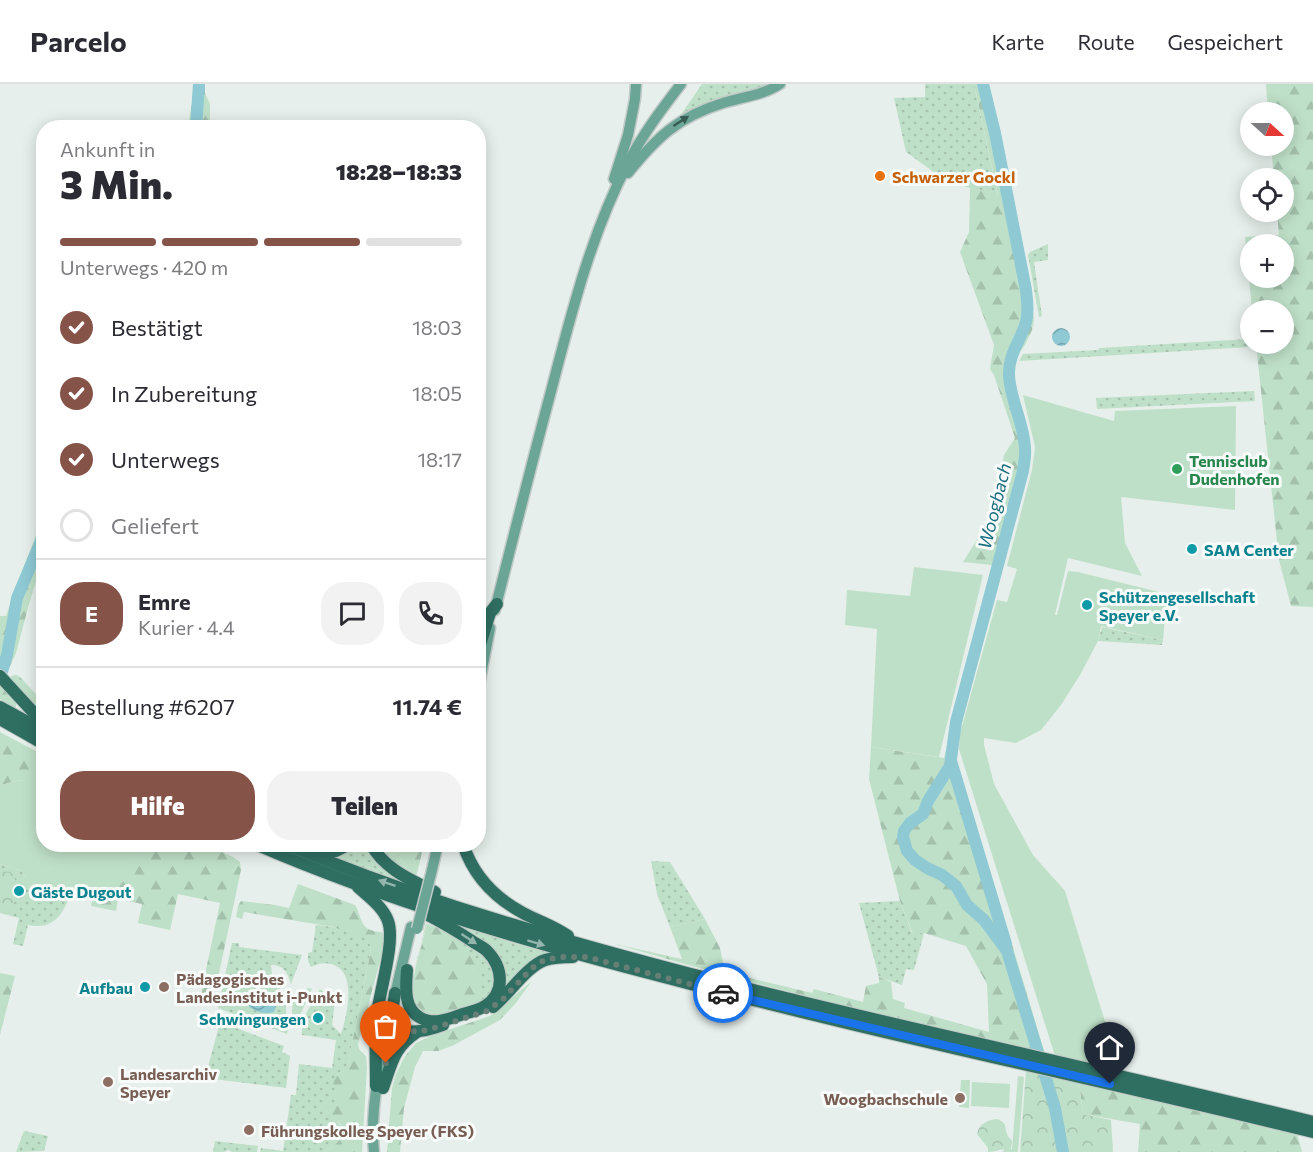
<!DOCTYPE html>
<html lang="de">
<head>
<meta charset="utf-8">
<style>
  body { margin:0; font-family:Commissioner,sans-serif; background:#f2f2f3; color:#2b2b33; height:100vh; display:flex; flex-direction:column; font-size:22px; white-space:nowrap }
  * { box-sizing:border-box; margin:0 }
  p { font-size:20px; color:#7c7c81 }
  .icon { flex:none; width:33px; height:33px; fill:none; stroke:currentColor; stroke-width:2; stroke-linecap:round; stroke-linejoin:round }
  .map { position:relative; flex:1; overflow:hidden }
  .sheet { position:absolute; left:36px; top:36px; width:450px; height:732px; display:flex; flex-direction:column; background:#fff; border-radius:24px; box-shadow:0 3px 15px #0003 }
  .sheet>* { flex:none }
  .needle { width:39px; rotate:111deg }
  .buttons { position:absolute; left:1240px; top:18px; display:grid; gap:12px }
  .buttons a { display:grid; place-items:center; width:54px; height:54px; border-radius:50%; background:#fff; box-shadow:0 3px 15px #0003; font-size:30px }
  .pin { position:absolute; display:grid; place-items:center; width:51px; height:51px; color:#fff; margin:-62px -26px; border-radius:50% 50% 50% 0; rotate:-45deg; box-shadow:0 0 6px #0007 }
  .pin .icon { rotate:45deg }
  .courier { position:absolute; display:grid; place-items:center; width:60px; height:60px; margin:-30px; border:4px solid #1a73e8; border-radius:50%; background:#fff; color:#222; box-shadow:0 2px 8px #0007 }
  .overview em { font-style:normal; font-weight:800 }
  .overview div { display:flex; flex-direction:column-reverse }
  .overview { display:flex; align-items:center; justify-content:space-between; height:102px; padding:0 24px }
  h1 { font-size:39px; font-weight:800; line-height:45px }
  .bar { display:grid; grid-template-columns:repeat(4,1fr); gap:9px 6px; align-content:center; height:72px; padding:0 24px }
  .bar i { height:8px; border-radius:4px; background:#e1e1e2 }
  .bar .selected { background:#855347 }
  .bar p { grid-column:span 4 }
  .line { display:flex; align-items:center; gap:15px; padding:0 24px; border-top:2px solid #e1e1e2 }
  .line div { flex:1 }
  .round { display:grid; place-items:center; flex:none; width:63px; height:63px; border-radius:24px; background:#f2f2f3 }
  ol { padding:0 24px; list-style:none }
  li { display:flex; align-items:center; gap:18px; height:66px }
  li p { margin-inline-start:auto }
  li .icon { padding:6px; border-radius:50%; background:#855347; color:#fff; stroke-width:4 }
  li:last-child { color:#7c7c81 }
  li i { width:33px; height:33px; border:3px solid #e1e1e2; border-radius:50% }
  .button { display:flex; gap:12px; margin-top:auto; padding:12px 24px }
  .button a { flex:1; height:69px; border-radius:24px; background:#855347; color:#fff; font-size:24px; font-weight:800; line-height:69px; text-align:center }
  .button a+a { background:#f2f2f3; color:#2b2b33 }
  header { display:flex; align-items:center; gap:36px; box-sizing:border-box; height:84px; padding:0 30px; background:#fff; border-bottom:2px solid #e1e1e2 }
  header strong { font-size:28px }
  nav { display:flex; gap:33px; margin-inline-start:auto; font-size:21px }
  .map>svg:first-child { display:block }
  .grass { fill:url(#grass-dots) }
  .forest { fill:url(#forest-firs); fill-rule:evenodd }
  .park { fill:url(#park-crowns) }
  .garden { fill:#bfe0c8 }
  .water { fill:url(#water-waves) }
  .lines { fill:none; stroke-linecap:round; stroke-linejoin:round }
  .river { stroke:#8ec9d4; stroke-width:12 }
  .major-casing { stroke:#c2cac8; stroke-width:13 }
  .highway-casing { stroke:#c2cac8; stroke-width:14 }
  .major { stroke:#6aa596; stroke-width:10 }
  .highway { stroke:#2f6f62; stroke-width:12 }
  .major-bridge-casing { stroke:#c2cac8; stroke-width:13; stroke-linecap:butt }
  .major-bridge { stroke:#6aa596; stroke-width:10 }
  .oneway { fill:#365b51 }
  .oneway2 { fill:#93b5ae }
  .done { stroke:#687f78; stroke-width:6; stroke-dasharray:0 10.8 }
  .route { stroke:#1a73e8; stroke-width:8 }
  .food-dot { fill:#e8710a; stroke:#f7fbf9; stroke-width:2 }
  .leisure-dot { fill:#2e9e5b; stroke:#f7fbf9; stroke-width:2 }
  .culture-dot { fill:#0f9aa8; stroke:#f7fbf9; stroke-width:2 }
  .education-dot { fill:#8d6e63; stroke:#f7fbf9; stroke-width:2 }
  .labels { text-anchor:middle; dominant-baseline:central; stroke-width:6; stroke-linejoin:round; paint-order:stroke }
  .food-label { font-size:16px; font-weight:bold; fill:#c56008; stroke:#f7fbf9; text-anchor:start }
  .leisure-label { font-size:16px; font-weight:bold; fill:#27864d; stroke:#f7fbf9; text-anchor:start }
  .culture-label { font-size:16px; font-weight:bold; fill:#0d838f; stroke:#f7fbf9; text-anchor:start }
  .education-label { font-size:16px; font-weight:bold; fill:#785e54; stroke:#f7fbf9; text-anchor:start }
  .water-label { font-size:18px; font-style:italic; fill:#1c6f80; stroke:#f7fbf9 }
</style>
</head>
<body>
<header>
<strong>Parcelo</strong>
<nav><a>Karte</a><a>Route</a><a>Gespeichert</a></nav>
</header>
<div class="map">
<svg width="1313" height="1068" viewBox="0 0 1313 1068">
  <defs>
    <pattern id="grass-dots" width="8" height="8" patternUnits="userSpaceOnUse" patternTransform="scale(1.5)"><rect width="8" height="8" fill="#bfe0c8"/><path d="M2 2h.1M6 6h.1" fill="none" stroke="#a4c1ad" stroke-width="1.8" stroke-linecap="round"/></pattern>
    <pattern id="forest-firs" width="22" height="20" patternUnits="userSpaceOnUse" patternTransform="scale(1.5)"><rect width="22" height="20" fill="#bfe0c8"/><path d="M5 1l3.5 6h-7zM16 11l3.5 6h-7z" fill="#a4c1ad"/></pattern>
    <pattern id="park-crowns" width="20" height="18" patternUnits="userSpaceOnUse" patternTransform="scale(1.5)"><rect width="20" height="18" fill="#bfe0c8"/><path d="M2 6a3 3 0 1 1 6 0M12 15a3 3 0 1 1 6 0" fill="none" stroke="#a4c1ad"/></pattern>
    <pattern id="water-waves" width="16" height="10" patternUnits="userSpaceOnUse" patternTransform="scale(1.5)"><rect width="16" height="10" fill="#8ec9d4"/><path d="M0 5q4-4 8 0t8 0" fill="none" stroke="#74a5ad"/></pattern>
  </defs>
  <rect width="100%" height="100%" fill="#e6efeb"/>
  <!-- grass -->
  <g class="grass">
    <polygon points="702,0 777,0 706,20 680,32"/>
    <polygon points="925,0 974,0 998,112 946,97 906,68 894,14 925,13"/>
    <polygon points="1048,160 1048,176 1034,178 1042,232 1039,233 1028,171 1030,168"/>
    <polygon points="1249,255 1250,263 1019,277 1023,270 1098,266 1099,264"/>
    <polygon points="1254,307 1255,317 1097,325 1096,314"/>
    <polygon points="1102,543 1163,556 1162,561 1098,557"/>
    <polygon points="357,761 366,761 411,803 325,772 350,766"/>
    <polygon points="376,761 393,761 409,790 400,785"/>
    <polygon points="651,777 670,778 705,835 670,843 657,810"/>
    <path d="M0,780L22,787L35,813L41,818L42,816L68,802L72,803C66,826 56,847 28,841L23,862L13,860L19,834L0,829Z"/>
    <polygon points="900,817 912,849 924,849 914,886 906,885 902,901 879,893 859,819"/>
    <path d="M426,839L427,840C422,859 406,901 417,918C420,924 425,927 431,931L476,878C465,863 452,852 436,842L463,855L490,876L497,895L488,917L443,934L420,929C414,914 411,911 413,894Z"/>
    <polygon points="453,839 510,858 554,870 501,912 504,892"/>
    <path d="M316,841C328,842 361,847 368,856C371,861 371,866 370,871L348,979L345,985L337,990L334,1001C336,1008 340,1011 339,1019L336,1021V1036L343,1044C341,1056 335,1064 323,1068H260L261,1064L283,1067L291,1011H296L299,980L332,984L336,956L302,951C300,935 313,918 320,905L328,911L336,909L332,941L341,950C347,931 357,890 334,881C326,878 319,879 311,883L308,877V869L312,868Z"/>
    <path d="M232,859H239V863L302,871L291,900C288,889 284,881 271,881L272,892L278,894C279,902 279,908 286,914V938L289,944L287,950L218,924Z"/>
    <polygon points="308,904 312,905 295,942 292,931 293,915 298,914"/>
    <polygon points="220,938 284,962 282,968 290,972 286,1004 205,994"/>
    <polygon points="24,1047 48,1052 44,1067 16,1068"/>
    <polygon points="215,1057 258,1062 257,1068 232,1068 228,1066 224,1068 213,1068"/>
  </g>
  <!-- forest -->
  <g class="forest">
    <polygon points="195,0 205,0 205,9 210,20 210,43 188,43"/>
    <path d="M974,0H987L1032,213L1034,237L1032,246L1025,261L1014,276L1010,291L1013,306L1031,363L1028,388L953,662L957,677L1045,970C901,936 757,902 615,860L682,875L670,843L705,835L720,864L725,888L812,909L814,905L863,918L866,902L879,899V893L891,898L893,915L905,919L904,924L989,948L987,900L966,862L924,849L913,850L900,817L869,695L871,663L944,674L992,481L963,478L994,428L1004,371L1015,354L994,291L990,285L994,261L960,168L969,148L970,104L998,111Z"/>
    <path d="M1266,0H1313V523L1291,522L1279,476L1256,260H1284V226H1252L1245,153L1279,151L1277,128H1284V94H1274L1271,62H1284V28H1268ZM1251,160H1284V194H1251Z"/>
    <polygon points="43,433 43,475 29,520 16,569 6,591 0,585 0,532 6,532 21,490"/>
    <polygon points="14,591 17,591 21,594 43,618 43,628 27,613 11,596 11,593"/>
    <polygon points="0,600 16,617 16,626 0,615"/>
    <path d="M0,648L43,671V702C25,696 19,694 0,702Z"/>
    <polygon points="137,761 206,761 233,773 240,778 241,786 212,922 199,919 220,819 178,810 170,846 138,839 142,820 118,815 116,827 91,822 94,808 102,809 136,773"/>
    <polygon points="393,761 424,761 416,793 409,790"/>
    <path d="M298,800L355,821C360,828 360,840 368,845C372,847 380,848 385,849L384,862L358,960L359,965L366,972L367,983L362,1068H323C332,1065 348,1052 341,1041C338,1036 332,1035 328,1033L325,1023L328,1019L336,1021L339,1019C339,1009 331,1002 334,995C337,988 345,986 348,979L370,871C371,863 371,859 365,854L333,843L244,828L242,835L236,833L238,822L241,817L275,821L289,824Z"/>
    <path d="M427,840C444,845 470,862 477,879C479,886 480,895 480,902C480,905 480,912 478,915C476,921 468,923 463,925C443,934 416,936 413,907C412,890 423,858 427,840Z"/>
    <polygon points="0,889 15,892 0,951"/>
    <polygon points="532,897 515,920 500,936 452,962 438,967 423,967 415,983 404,1024 400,1068 387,1068 392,1004 396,990 405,972 416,959 433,951 490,932"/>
    <polygon points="1079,998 1297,1050 1302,1068 1138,1068 1140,1040 1083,1030"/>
  </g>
  <!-- park -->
  <g class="park">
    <polygon points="0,786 15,790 14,828 0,824"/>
    <polygon points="1026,986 1079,998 1083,1030 1111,1036 1113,1068 1020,1068"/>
    <path d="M997,1035C1008,1039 1004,1042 1007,1050C1008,1053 1010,1054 1012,1057L1011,1065C1002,1064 997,1068 988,1068V1064L977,1050C979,1040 987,1036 997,1035Z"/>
  </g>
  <!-- garden -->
  <g class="garden">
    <polygon points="1023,311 1114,337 1115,327 1236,322 1235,426 1121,413 1125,459 1142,492 1068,474 1055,531 1057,531 1068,487 1078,488 1167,510 1163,556 1101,542 1098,557 1080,591 1061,621 1041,646 1016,659 984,654 984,661 994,700 1033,771 1065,807 1118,980 1117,986 1055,972 959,665 960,649 997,516 1007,518 1017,485 1007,482 1032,386 1035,363"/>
    <polygon points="914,483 983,491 939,673 871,663 877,545 845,541 847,506 910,512"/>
    <polygon points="25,696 43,702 44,760 137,761 136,773 131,790 122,799 110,806 102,809 94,808 68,802 42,816 40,819 35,819 35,813 22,787 0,780 0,702 11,698"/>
    <polygon points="1018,992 1024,993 1018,1068 1003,1068 1004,1065 1012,1065"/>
    <polygon points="961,996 970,996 969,1024 959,1023"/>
    <polygon points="972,998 1010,1000 1009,1024 971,1022"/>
  </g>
  <!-- water -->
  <g class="water">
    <circle cx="1061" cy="253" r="9"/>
    <path d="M250,911L257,915C267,914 268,909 277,919L274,928C263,931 249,927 245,916Z"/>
  </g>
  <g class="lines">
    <!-- river -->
    <g class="river">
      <path d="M983,0L995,49L1026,206C1027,217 1029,227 1026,238C1021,256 1008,271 1009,291C1010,316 1024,339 1025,364C1026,371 1024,379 1023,387L956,638L950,682L928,717L923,730L910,739L904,747L903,753L907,767L915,776L927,784L942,791L956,802L967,821L984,836L1007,867L1055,1024L1063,1068"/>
      <polyline points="196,44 199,0"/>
      <polyline points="0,594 7,571 17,514 44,450"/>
      <polyline points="951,677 1006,860"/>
    </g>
    <defs>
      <g id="major">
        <path d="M628,89C657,53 678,33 723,19C742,13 764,11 780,0"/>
        <polyline points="614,95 628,51 635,15 636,0"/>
        <path d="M495,526C513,454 531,382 550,311C571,231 590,152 628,79C642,51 662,25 681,0"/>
        <polyline points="478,606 490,544"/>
        <polyline points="432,786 438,760"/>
        <path d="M374,1068C371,1040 375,1012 379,984C388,937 400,890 411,843"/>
      </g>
      <g id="highway">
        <polyline points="478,567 490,529 497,520"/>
        <polyline points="0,592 33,628 44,636"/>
        <polyline points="0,623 44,647"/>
        <polyline points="0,635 44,660"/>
        <path d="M255,760C387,817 525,857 664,893C879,950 1097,995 1313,1048"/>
        <path d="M285,760C341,783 398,804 456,823C737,912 1027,967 1313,1038"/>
        <path d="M371,760C384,785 411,796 435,808"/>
        <path d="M463,760C473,791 495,814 523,829C538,837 554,842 568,852"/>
        <polyline points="310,768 336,767 350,760"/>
        <path d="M358,803C369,813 383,823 388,837C396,858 378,912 376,937C375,959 376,981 376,1002"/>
        <path d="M407,886C406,902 403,923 419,933C433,942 449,935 463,930C470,928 479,926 485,922C506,909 503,883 487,867C483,863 476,860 472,857C457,847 443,839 428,831"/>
        <path d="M395,909C394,917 392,926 392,933C395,956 430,946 443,941"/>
        <path d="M493,923C509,910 527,882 545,876C555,873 564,873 573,873"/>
        <path d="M383,1004C392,979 393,964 417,948"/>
      </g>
    </defs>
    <!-- major casing -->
    <use href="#major" class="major-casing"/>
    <!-- highway casing -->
    <use href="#highway" class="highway-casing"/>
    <!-- major -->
    <use href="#major" class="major"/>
    <!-- highway -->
    <use href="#highway" class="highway"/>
    <defs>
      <polyline id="major-bridge" points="417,845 432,786"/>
    </defs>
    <!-- major-bridge casing -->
    <use href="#major-bridge" class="major-bridge-casing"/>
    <!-- major-bridge -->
    <use href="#major-bridge" class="major-bridge"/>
  </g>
  <!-- one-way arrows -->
  <defs><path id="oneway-solid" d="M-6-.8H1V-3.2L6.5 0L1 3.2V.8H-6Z" transform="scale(1.5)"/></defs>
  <use class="oneway" href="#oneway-solid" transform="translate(681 37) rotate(-33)"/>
  <g class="oneway2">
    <use href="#oneway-solid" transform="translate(387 799) rotate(-161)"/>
    <use href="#oneway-solid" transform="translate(469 855) rotate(33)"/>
    <use href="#oneway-solid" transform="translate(536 859) rotate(17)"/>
  </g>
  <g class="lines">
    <!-- done -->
    <polyline class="done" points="386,979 394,938 399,944 417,948 431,945 487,927 503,915 531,885 544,876 560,873 587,873 723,909"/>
    <!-- route -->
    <polyline class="route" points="723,909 1110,1000"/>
  </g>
  <!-- markers -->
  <circle class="food-dot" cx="880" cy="92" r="6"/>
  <circle class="leisure-dot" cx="1177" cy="385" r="6"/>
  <g class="culture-dot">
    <circle cx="1192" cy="465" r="6"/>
    <circle cx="1087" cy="521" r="6"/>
    <circle cx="19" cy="807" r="6"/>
    <circle cx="145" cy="903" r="6"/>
    <circle cx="318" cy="934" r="6"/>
  </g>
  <g class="education-dot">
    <circle cx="164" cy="903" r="6"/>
    <circle cx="108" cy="998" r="6"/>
    <circle cx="960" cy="1014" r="6"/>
    <circle cx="249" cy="1046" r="6"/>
  </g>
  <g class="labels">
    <!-- food labels -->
    <g class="food-label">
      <text x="892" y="92">Schwarzer Gockl</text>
    </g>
    <!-- leisure labels -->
    <g class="leisure-label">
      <text x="1189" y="376">Tennisclub<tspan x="1189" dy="18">Dudenhofen</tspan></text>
    </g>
    <!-- culture labels -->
    <g class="culture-label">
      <text x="1204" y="465">SAM Center</text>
      <text x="1099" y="512">Schützengesellschaft<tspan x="1099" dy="18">Speyer e.V.</tspan></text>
      <text x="31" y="807">Gäste Dugout</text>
      <text x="133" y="903" text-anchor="end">Aufbau</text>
      <text x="306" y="934" text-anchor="end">Schwingungen</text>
    </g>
    <!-- education labels -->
    <g class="education-label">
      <text x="176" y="894">Pädagogisches<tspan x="176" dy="18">Landesinstitut i-Punkt</tspan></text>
      <text x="120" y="989">Landesarchiv<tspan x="120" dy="18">Speyer</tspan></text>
      <text x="948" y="1014" text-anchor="end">Woogbachschule</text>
      <text x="261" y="1046">Führungskolleg Speyer (FKS)</text>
    </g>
    <!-- water labels -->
    <g class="water-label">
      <text transform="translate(994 422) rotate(-76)">Woogbach</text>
    </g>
  </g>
</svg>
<div class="buttons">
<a><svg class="needle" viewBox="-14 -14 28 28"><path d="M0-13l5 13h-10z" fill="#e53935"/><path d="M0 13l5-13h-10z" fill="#7c7c81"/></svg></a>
<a><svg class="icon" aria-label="locate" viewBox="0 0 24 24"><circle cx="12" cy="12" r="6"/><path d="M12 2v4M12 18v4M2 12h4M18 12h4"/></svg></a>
<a>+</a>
<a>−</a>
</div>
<div class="pin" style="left:386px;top:979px;background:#ea580c"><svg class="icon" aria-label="bag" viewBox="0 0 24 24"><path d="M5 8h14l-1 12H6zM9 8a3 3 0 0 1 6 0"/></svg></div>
<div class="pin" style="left:1110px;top:1000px;background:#1f2937"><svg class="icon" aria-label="home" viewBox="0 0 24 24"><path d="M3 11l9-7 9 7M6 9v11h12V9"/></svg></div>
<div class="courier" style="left:723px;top:909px"><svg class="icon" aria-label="car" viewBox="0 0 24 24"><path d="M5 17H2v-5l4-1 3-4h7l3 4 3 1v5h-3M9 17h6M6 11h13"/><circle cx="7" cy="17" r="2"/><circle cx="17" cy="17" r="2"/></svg></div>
<section class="sheet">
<div class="overview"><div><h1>3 Min.</h1><p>Ankunft in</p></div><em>18:28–18:33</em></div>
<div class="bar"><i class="selected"></i><i class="selected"></i><i class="selected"></i><i></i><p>Unterwegs · 420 m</p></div>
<ol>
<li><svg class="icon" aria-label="check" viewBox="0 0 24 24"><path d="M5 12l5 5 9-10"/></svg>Bestätigt<p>18:03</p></li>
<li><svg class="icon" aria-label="check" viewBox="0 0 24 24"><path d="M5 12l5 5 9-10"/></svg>In Zubereitung<p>18:05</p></li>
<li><svg class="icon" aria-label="check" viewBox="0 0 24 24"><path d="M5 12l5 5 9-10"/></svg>Unterwegs<p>18:17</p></li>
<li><i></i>Geliefert</li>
</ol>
<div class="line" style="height:108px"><b class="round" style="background:#855347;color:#fff">E</b><div><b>Emre</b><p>Kurier · 4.4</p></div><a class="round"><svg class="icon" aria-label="chat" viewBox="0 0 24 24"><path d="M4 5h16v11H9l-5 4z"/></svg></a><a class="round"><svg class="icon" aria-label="phone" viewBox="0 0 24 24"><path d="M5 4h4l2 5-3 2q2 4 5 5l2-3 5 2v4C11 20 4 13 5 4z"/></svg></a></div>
<div class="line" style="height:78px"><div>Bestellung #6207</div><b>11.74 €</b></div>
<div class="button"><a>Hilfe</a><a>Teilen</a></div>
</section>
</div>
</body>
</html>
